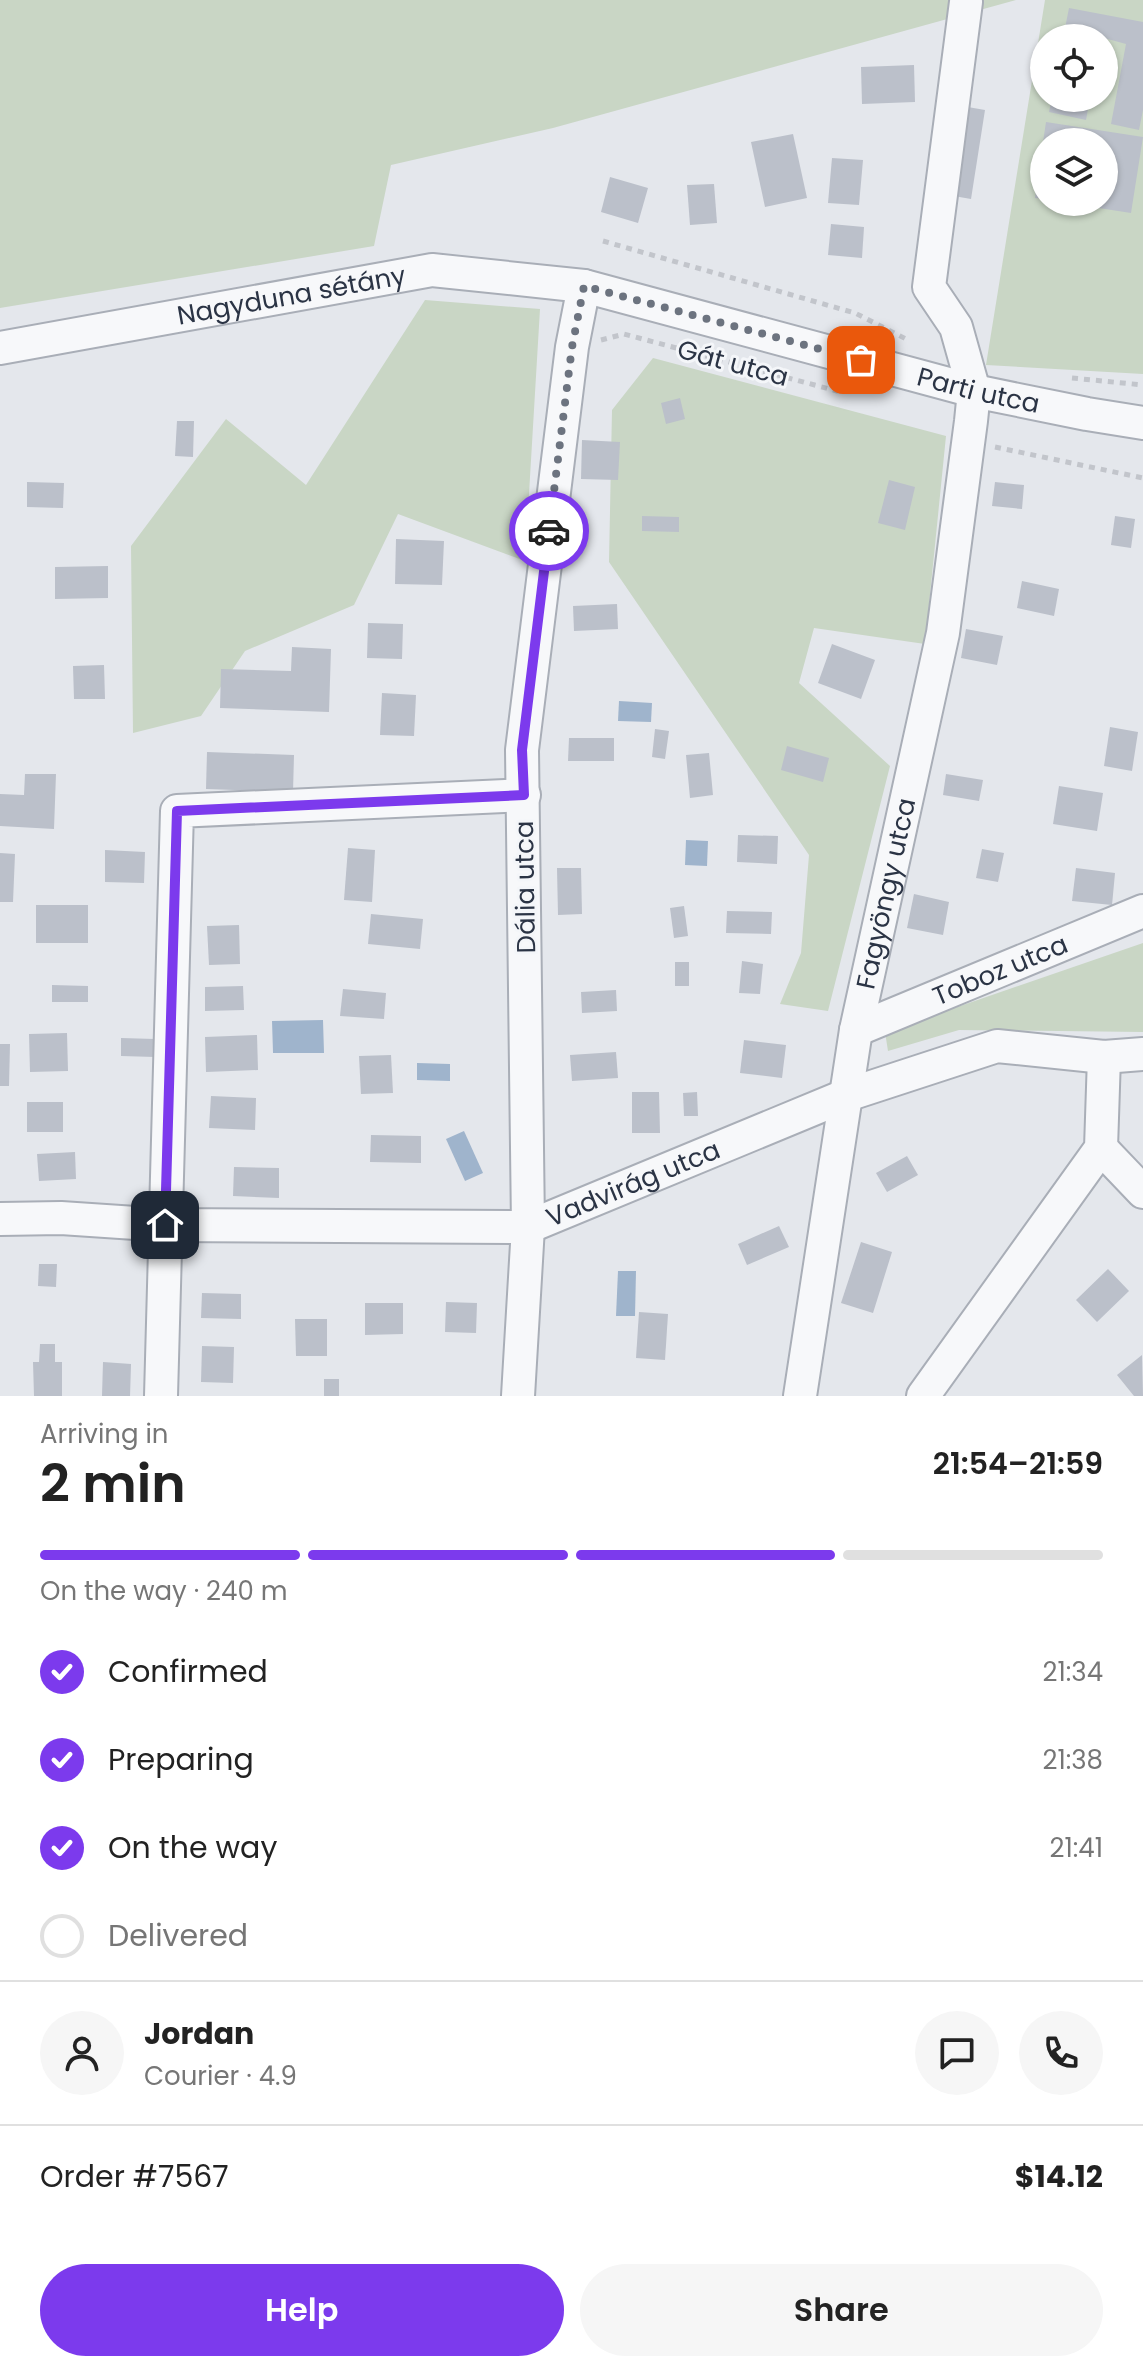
<!DOCTYPE html>
<html lang="en">
<head>
<meta charset="utf-8">
<style>
  body { margin:0; font-family:Poppins,sans-serif; background:#f6f6f6; color:#222; height:100vh; display:flex; flex-direction:column; font-size:30px; white-space:nowrap }
  * { box-sizing:border-box; margin:0 }
  p { font-size:26px; color:#767676 }
  .icon { flex:none; width:44px; height:44px; fill:none; stroke:currentColor; stroke-width:2; stroke-linecap:round; stroke-linejoin:round }
  .map { position:relative; height:1396px; overflow:hidden }
  .details { display:flex; flex-direction:column; background:#fff; flex:1 }
  .details>* { flex:none }
  .controls { position:absolute; left:1030px; top:24px; display:grid; gap:16px }
  .controls a { display:grid; place-items:center; width:88px; height:88px; border-radius:50%; background:#fff; box-shadow:0 2px 6px #0004; font-size:40px }
  .pin { position:absolute; display:grid; place-items:center; width:68px; height:68px; color:#fff; margin:-34px; border-radius:16px; box-shadow:0 4px 12px #0006 }
  .courier { position:absolute; display:grid; place-items:center; width:80px; height:80px; margin:-40px; border:6px solid #7c3aed; border-radius:50%; background:#fff; color:#222; box-shadow:0 2px 10px #0007 }
  .overview em { font-style:normal; font-weight:600 }
  .overview div { display:flex; flex-direction:column-reverse }
  .overview { display:flex; align-items:center; justify-content:space-between; height:136px; padding:0 40px }
  h1 { font-size:52px; font-weight:600; line-height:60px }
  .bar { display:grid; grid-template-columns:repeat(4,1fr); gap:12px 8px; align-content:center; height:96px; padding:0 40px }
  .bar i { height:10px; border-radius:6px; background:#e0e0e0 }
  .bar .active { background:#7c3aed }
  .bar p { grid-column:span 4 }
  .line { display:flex; align-items:center; gap:20px; padding:0 40px; border-top:2px solid #e0e0e0 }
  .line div { flex:1 }
  .round { display:grid; place-items:center; flex:none; width:84px; height:84px; border-radius:42px; background:#f6f6f6 }
  ol { padding:0 40px; list-style:none }
  li { display:flex; align-items:center; gap:24px; height:88px }
  li p { margin-inline-start:auto }
  li .icon { padding:8px; border-radius:50%; background:#7c3aed; color:#fff; stroke-width:4 }
  li:last-child { color:#767676 }
  li i { width:44px; height:44px; border:4px solid #e0e0e0; border-radius:50% }
  .primary-button { display:flex; gap:16px; margin-top:auto; padding:16px 40px }
  .primary-button a { flex:1; height:92px; border-radius:48px; background:#7c3aed; color:#fff; font-size:32px; font-weight:600; line-height:92px; text-align:center }
  .primary-button a+a { background:#f6f6f6; color:#222 }
  .map>svg:first-child { display:block }
  .green { fill:#c9d6c5; fill-rule:evenodd }
  .water { fill:#9fb4cc }
  .building { fill:#bbc0ca }
  .lines { fill:none; stroke-linecap:round; stroke-linejoin:round }
  .street-casing { stroke:#a9aeb7; stroke-width:36 }
  .path { stroke:#c2c5cb; stroke-width:5; stroke-dasharray:6 6; stroke-linecap:butt }
  .street { stroke:#f7f8fa; stroke-width:32 }
  .done { stroke:#6c737f; stroke-width:8; stroke-dasharray:0 14.4 }
  .route { stroke:#7c3aed; stroke-width:10 }
  .labels { text-anchor:middle; dominant-baseline:central; stroke-width:6; stroke-linejoin:round; paint-order:stroke }
  .street-label { font-size:26px; fill:#2b3445; stroke:#f4f6f9 }
</style>
</head>
<body>
<div class="map">
<svg width="1143" height="1396" viewBox="0 0 1143 1396">
  <rect width="100%" height="100%" fill="#e4e7ec"/>
  <!-- green -->
  <g class="green">
    <polygon points="0,0 1016,0 553,128 391,165 374,246 0,308"/>
    <path d="M1045,0H1143V374L986,365ZM1044,38H1104V98H1044ZM1044,142H1104V202H1044Z"/>
    <polygon points="425,300 540,309 525,561 398,514 354,605 245,651 201,716 133,733 131,546 226,419 306,485"/>
    <polygon points="653,358 946,436 925,644 814,628 799,683 890,766 828,1011 780,1004 801,953 809,855 609,562 612,410"/>
    <polygon points="1143,943 1143,1032 959,1030 888,1051 885,1032"/>
  </g>
  <!-- water -->
  <g class="water">
    <polygon points="619,701 652,703 651,722 618,721"/>
    <polygon points="686,840 708,841 707,866 685,865"/>
    <polygon points="323,1020 324,1053 273,1053 272,1021"/>
    <polygon points="417,1063 450,1064 450,1081 417,1080"/>
    <polygon points="464,1131 483,1173 465,1181 446,1139"/>
    <polygon points="618,1271 636,1271 635,1316 616,1316"/>
  </g>
  <!-- building -->
  <g class="building">
    <polygon points="1069,8 1143,22 1143,110 1139,130 1111,124 1126,44 1104,38 1063,38"/>
    <polygon points="914,65 915,102 862,104 861,67"/>
    <polygon points="1052,98 1090,98 1086,120 1049,112"/>
    <polygon points="962,106 985,110 971,199 948,195"/>
    <polygon points="1046,122 1143,137 1131,213 1073,204 1074,202 1104,202 1104,142 1043,142"/>
    <polygon points="793,134 807,198 765,207 751,142"/>
    <polygon points="1042,149 1044,149 1044,199 1035,198"/>
    <polygon points="832,158 863,160 859,205 828,203"/>
    <polygon points="610,177 648,188 638,223 601,212"/>
    <polygon points="714,184 717,223 690,225 687,185"/>
    <polygon points="831,224 864,227 862,258 828,255"/>
    <polygon points="680,398 685,419 666,424 661,403"/>
    <polygon points="177,421 194,421 193,457 175,456"/>
    <polygon points="582,440 620,442 618,480 581,479"/>
    <polygon points="889,480 915,487 905,530 878,523"/>
    <polygon points="27,482 64,483 63,508 27,507"/>
    <polygon points="995,482 1024,485 1022,509 992,506"/>
    <polygon points="642,516 679,517 679,532 642,531"/>
    <polygon points="1115,516 1135,519 1131,548 1111,545"/>
    <polygon points="396,539 444,541 442,585 395,584"/>
    <polygon points="108,566 108,598 55,599 55,567"/>
    <polygon points="1022,581 1059,589 1054,616 1017,608"/>
    <polygon points="617,604 618,629 574,631 573,606"/>
    <polygon points="368,623 403,624 402,659 367,658"/>
    <polygon points="966,629 1003,636 997,665 961,658"/>
    <polygon points="832,644 875,660 861,699 818,683"/>
    <polygon points="292,647 331,649 329,712 220,708 221,669 291,671"/>
    <polygon points="104,665 105,699 74,699 73,666"/>
    <polygon points="382,693 416,695 414,736 380,735"/>
    <polygon points="1110,727 1138,732 1132,771 1104,766"/>
    <polygon points="655,729 669,731 665,759 652,757"/>
    <polygon points="569,738 614,738 614,761 568,761"/>
    <polygon points="787,746 829,758 823,782 781,770"/>
    <polygon points="207,752 294,755 293,792 206,789"/>
    <polygon points="709,753 713,795 690,798 686,755"/>
    <polygon points="25,774 56,774 54,829 0,826 0,794 24,795"/>
    <polygon points="946,774 983,780 979,801 943,795"/>
    <polygon points="1059,786 1103,793 1097,831 1053,824"/>
    <polygon points="738,835 778,836 777,864 737,862"/>
    <polygon points="348,848 375,850 372,902 344,900"/>
    <polygon points="982,849 1004,853 998,882 976,878"/>
    <polygon points="105,850 145,852 144,883 105,882"/>
    <polygon points="0,853 15,854 13,902 0,902"/>
    <polygon points="557,868 581,868 582,914 558,915"/>
    <polygon points="1076,868 1115,873 1112,905 1072,901"/>
    <polygon points="914,894 949,902 943,935 907,928"/>
    <rect x="36" y="905" width="52" height="38"/>
    <polygon points="684,906 688,936 674,938 670,908"/>
    <polygon points="727,911 772,912 771,934 726,933"/>
    <polygon points="371,914 423,919 420,949 368,944"/>
    <polygon points="239,925 240,964 209,965 207,926"/>
    <polygon points="742,961 763,964 760,994 739,993"/>
    <rect x="675" y="962" width="14" height="24"/>
    <polygon points="52,985 88,986 88,1002 52,1002"/>
    <polygon points="243,986 244,1010 205,1011 205,987"/>
    <polygon points="343,989 386,993 384,1019 340,1016"/>
    <polygon points="616,990 617,1011 582,1013 581,992"/>
    <polygon points="67,1033 68,1071 30,1072 29,1034"/>
    <polygon points="257,1035 258,1070 206,1072 205,1037"/>
    <polygon points="121,1038 155,1039 155,1057 121,1056"/>
    <polygon points="744,1040 786,1045 782,1078 740,1073"/>
    <polygon points="0,1044 10,1044 9,1086 0,1086"/>
    <polygon points="616,1052 618,1078 572,1081 570,1055"/>
    <polygon points="391,1055 393,1093 361,1094 359,1056"/>
    <polygon points="632,1092 659,1092 660,1133 632,1133"/>
    <polygon points="697,1092 698,1116 684,1116 683,1093"/>
    <polygon points="211,1096 256,1098 255,1130 209,1128"/>
    <rect x="27" y="1102" width="36" height="30"/>
    <polygon points="371,1135 421,1136 421,1163 370,1162"/>
    <polygon points="75,1152 76,1179 39,1181 37,1154"/>
    <polygon points="907,1156 918,1175 887,1192 876,1173"/>
    <polygon points="234,1167 279,1168 279,1198 233,1196"/>
    <polygon points="779,1226 789,1247 747,1265 738,1244"/>
    <polygon points="861,1242 892,1252 873,1313 841,1303"/>
    <polygon points="39,1264 57,1264 56,1287 38,1286"/>
    <polygon points="1108,1269 1129,1291 1097,1322 1076,1300"/>
    <polygon points="202,1293 241,1294 241,1319 201,1318"/>
    <polygon points="446,1302 477,1303 476,1333 445,1332"/>
    <polygon points="365,1303 403,1303 403,1334 365,1335"/>
    <polygon points="639,1312 668,1314 665,1360 636,1358"/>
    <polygon points="295,1319 327,1319 327,1356 296,1356"/>
    <polygon points="40,1344 55,1344 55,1362 62,1362 62,1396 34,1396 33,1362 39,1362"/>
    <polygon points="202,1346 234,1347 233,1383 201,1382"/>
    <polygon points="1142,1355 1143,1396 1134,1396 1117,1375"/>
    <polygon points="103,1362 131,1364 130,1396 102,1396"/>
    <rect x="324" y="1379" width="15" height="17"/>
  </g>
  <g class="lines">
    <defs>
      <g id="street">
        <path id="s1" d="M0,348L432,270L584,286L974,391L1087,414L1143,423"/>
        <path id="s2" d="M856,1030L1143,911"/>
        <polyline points="1101,1148 1143,1192"/>
        <path id="s3" d="M0,1219L61,1218L165,1225L528,1227L847,1095L997,1046L1104,1057L1143,1054"/>
        <polyline points="161,1396 177,811 524,795"/>
        <polyline points="518,1396 528,1227 522,750 572,347 584,286"/>
        <path id="s4" d="M800,1396L856,1030L943,633L971,421L974,391L956,327L929,287L966,2"/>
        <polyline points="923,1396 1101,1148 1104,1057"/>
      </g>
    </defs>
    <!-- street casing -->
    <use href="#street" class="street-casing"/>
    <!-- path -->
    <g class="path">
      <polyline points="603,241 855,313 910,341"/>
      <polyline points="601,340 624,334 837,391 847,387"/>
      <polyline points="1072,378 1143,385"/>
      <polyline points="995,447 1143,478"/>
    </g>
    <!-- street -->
    <use href="#street" class="street"/>
  </g>
  <g class="lines">
    <!-- done -->
    <polyline class="done" points="549,531 572,347 584,286 861,360"/>
    <!-- route -->
    <polyline class="route" points="165,1225 177,811 524,795 522,750 549,531"/>
  </g>
  <g class="labels">
    <!-- street labels -->
    <g class="street-label">
      <text stroke="none"><textPath href="#s1" startOffset="296">Nagyduna sétány</textPath></text>
      <text transform="translate(733 363) rotate(15)">Gát utca</text>
      <text stroke="none"><textPath href="#s1" startOffset="1000">Parti utca</textPath></text>
      <text transform="translate(525 887) rotate(-91)">Dália utca</text>
      <text stroke="none"><textPath href="#s4" startOffset="510">Fagyöngy utca</textPath></text>
      <text stroke="none"><textPath href="#s2" startOffset="156">Toboz utca</textPath></text>
      <text stroke="none"><textPath href="#s3" startOffset="642">Vadvirág utca</textPath></text>
    </g>
  </g>
</svg>
<div class="controls">
<a><svg class="icon" aria-label="locate" viewBox="0 0 24 24"><circle cx="12" cy="12" r="6"/><path d="M12 2v4M12 18v4M2 12h4M18 12h4"/></svg></a>
<a><svg class="icon" aria-label="layers" viewBox="0 0 24 24"><path d="M12 4l9 5-9 5-9-5zM3 14l9 5 9-5"/></svg></a>
</div>
<div class="pin" style="left:861px;top:360px;background:#ea580c"><svg class="icon" aria-label="bag" viewBox="0 0 24 24"><path d="M5 8h14l-1 12H6zM9 8a3 3 0 0 1 6 0"/></svg></div>
<div class="pin" style="left:165px;top:1225px;background:#1f2937"><svg class="icon" aria-label="home" viewBox="0 0 24 24"><path d="M3 11l9-7 9 7M6 9v11h12V9"/></svg></div>
<div class="courier" style="left:549px;top:531px"><svg class="icon" aria-label="car" viewBox="0 0 24 24"><path d="M5 17H2v-5l4-1 3-4h7l3 4 3 1v5h-3M9 17h6M6 11h13"/><circle cx="7" cy="17" r="2"/><circle cx="17" cy="17" r="2"/></svg></div>
</div>
<section class="details">
<div class="overview"><div><h1>2 min</h1><p>Arriving in</p></div><em>21:54–21:59</em></div>
<div class="bar"><i class="active"></i><i class="active"></i><i class="active"></i><i></i><p>On the way · 240 m</p></div>
<ol>
<li><svg class="icon" aria-label="check" viewBox="0 0 24 24"><path d="M5 12l5 5 9-10"/></svg>Confirmed<p>21:34</p></li>
<li><svg class="icon" aria-label="check" viewBox="0 0 24 24"><path d="M5 12l5 5 9-10"/></svg>Preparing<p>21:38</p></li>
<li><svg class="icon" aria-label="check" viewBox="0 0 24 24"><path d="M5 12l5 5 9-10"/></svg>On the way<p>21:41</p></li>
<li><i></i>Delivered</li>
</ol>
<div class="line" style="height:144px"><a class="round"><svg class="icon" aria-label="person" viewBox="0 0 24 24"><circle cx="12" cy="8" r="4"/><path d="M4 21q1-7 8-7t8 7"/></svg></a><div><b>Jordan</b><p>Courier · 4.9</p></div><a class="round"><svg class="icon" aria-label="chat" viewBox="0 0 24 24"><path d="M4 5h16v11H9l-5 4z"/></svg></a><a class="round"><svg class="icon" aria-label="phone" viewBox="0 0 24 24"><path d="M5 4h4l2 5-3 2q2 4 5 5l2-3 5 2v4C11 20 4 13 5 4z"/></svg></a></div>
<div class="line" style="height:104px"><div>Order #7567</div><b>$14.12</b></div>
<div class="primary-button"><a>Help</a><a>Share</a></div>
</section>
</body>
</html>
